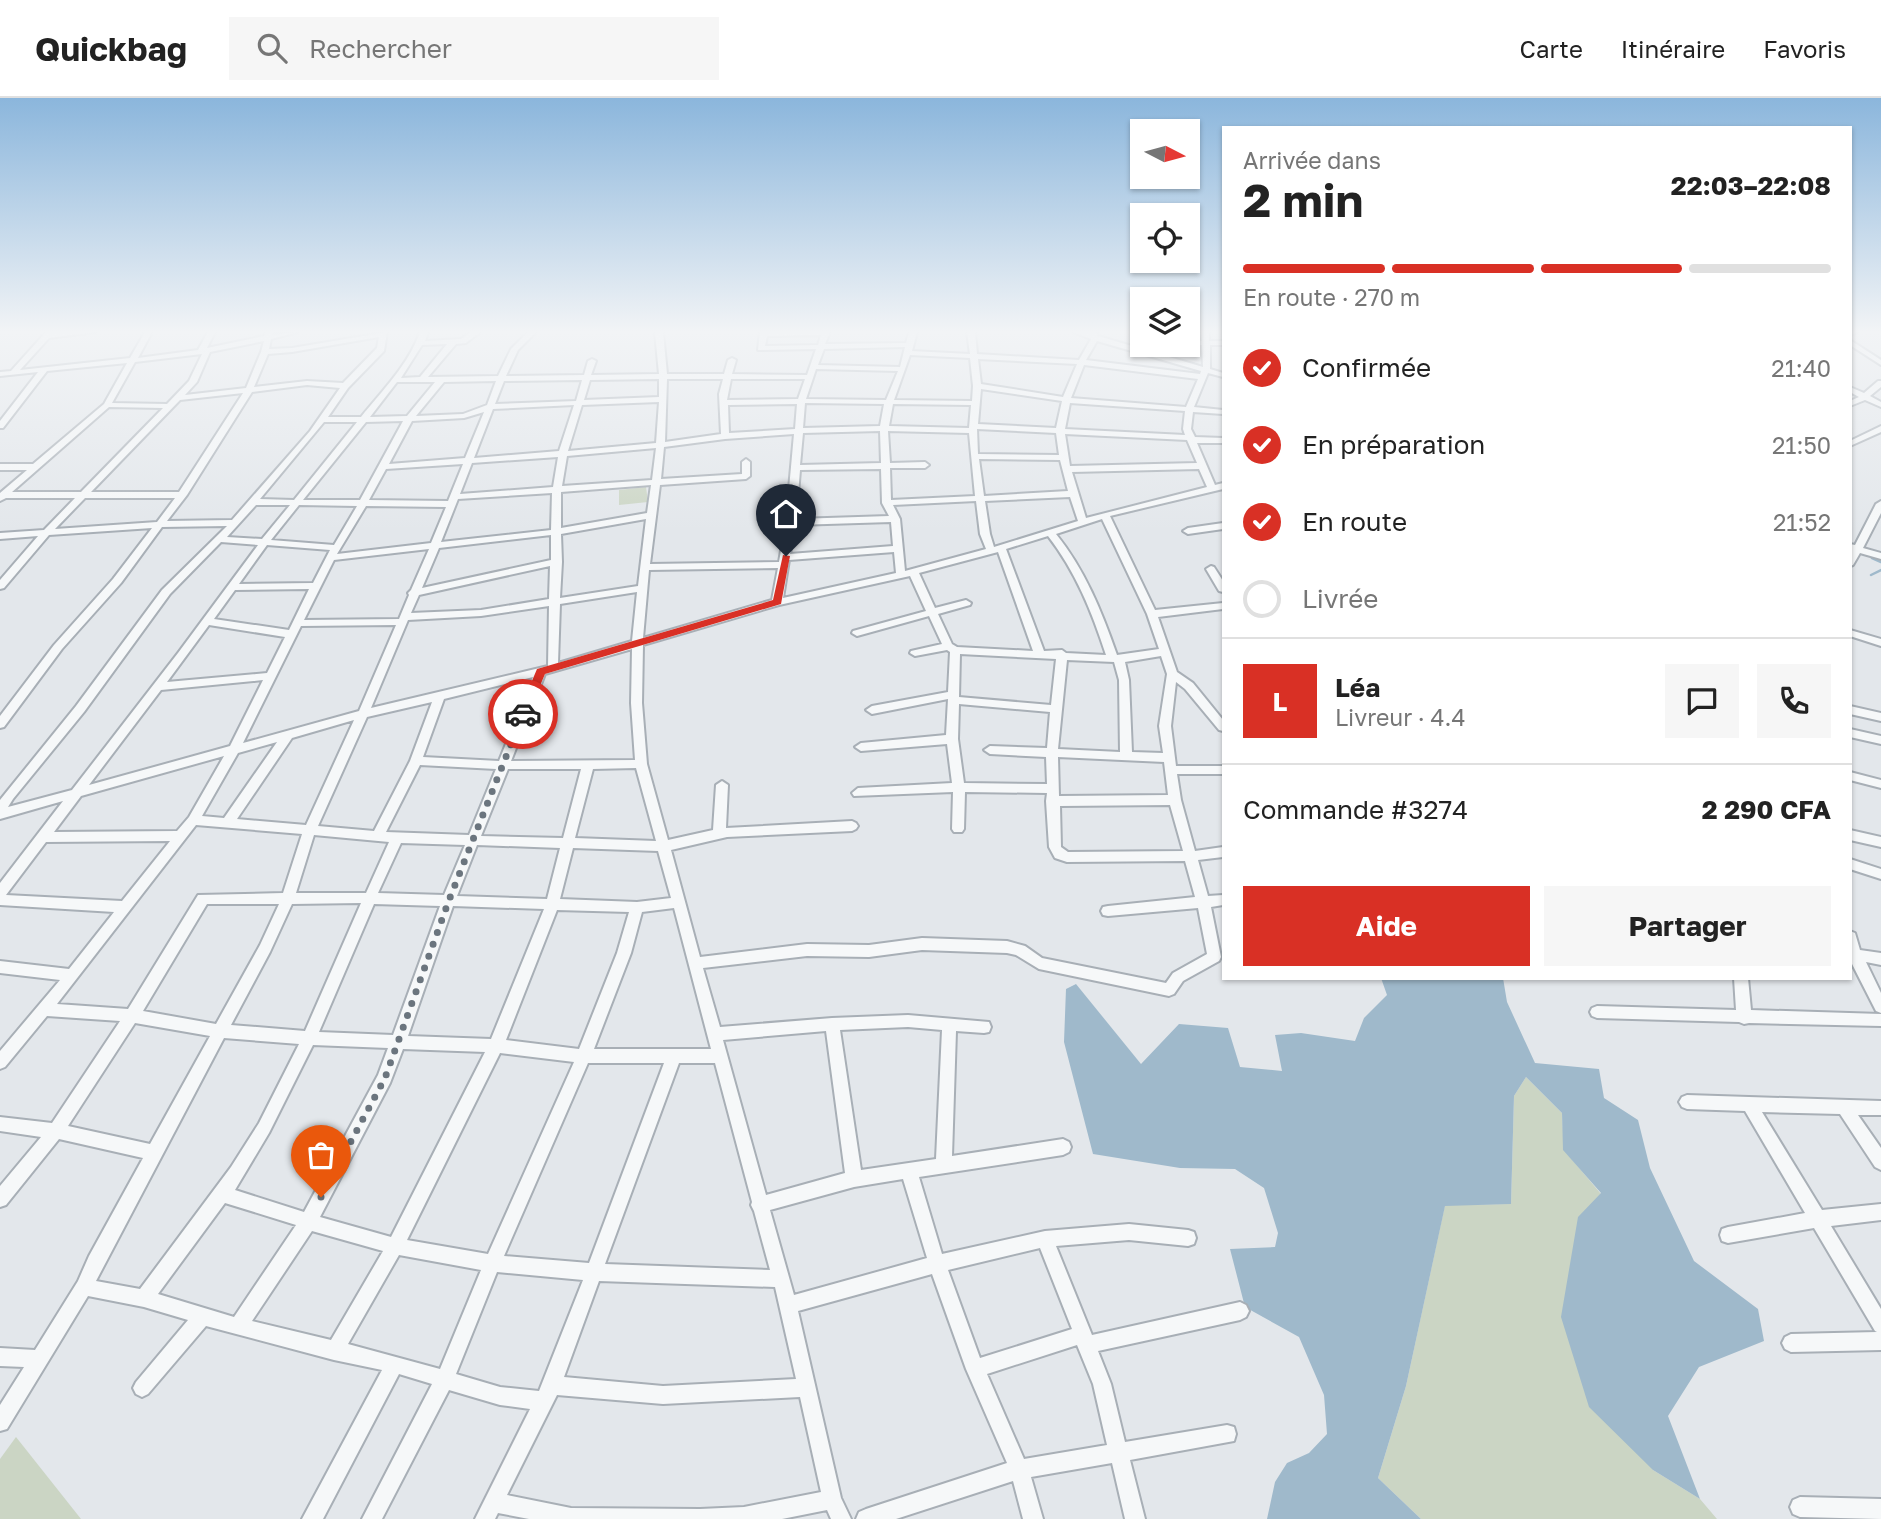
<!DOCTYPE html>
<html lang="fr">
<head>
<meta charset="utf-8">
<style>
  body { margin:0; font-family:"Golos Text",sans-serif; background:#f6f6f6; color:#222; height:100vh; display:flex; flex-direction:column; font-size:26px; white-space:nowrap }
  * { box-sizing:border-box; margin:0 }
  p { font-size:23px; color:#767676 }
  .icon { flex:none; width:38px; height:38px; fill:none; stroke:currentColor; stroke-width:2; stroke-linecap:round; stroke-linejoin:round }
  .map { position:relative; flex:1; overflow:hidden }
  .panel { position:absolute; left:1222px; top:28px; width:630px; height:854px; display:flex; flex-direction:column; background:#fff; border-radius:0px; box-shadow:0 2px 5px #0004 }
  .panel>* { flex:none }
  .needle { width:46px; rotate:96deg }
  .fabs { position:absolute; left:1130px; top:21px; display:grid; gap:14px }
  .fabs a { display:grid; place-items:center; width:70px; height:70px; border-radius:0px; background:#fff; box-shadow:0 2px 5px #0004; font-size:35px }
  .pin { position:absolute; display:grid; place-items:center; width:60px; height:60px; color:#fff; margin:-72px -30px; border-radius:50% 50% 50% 0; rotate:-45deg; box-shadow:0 0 7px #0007 }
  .pin .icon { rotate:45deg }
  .courier { position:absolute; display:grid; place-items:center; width:70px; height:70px; margin:-35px; border:5px solid #d93025; border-radius:50%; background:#fff; color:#222; box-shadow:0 2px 9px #0007 }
  .overview em { font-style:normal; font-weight:700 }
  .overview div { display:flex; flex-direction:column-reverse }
  .overview { display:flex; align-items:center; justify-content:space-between; height:119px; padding:0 21px }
  h1 { font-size:46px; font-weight:700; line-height:52px }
  .bar { display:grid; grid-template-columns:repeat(4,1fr); gap:10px 7px; align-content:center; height:84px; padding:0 21px }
  .bar i { height:9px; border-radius:5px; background:#e0e0e0 }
  .bar .selected { background:#d93025 }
  .bar p { grid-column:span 4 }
  .line { display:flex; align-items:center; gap:18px; padding:0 21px; border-top:2px solid #e0e0e0 }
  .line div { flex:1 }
  .round { display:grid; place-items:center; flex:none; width:74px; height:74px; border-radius:0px; background:#f6f6f6 }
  ol { padding:0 21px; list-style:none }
  li { display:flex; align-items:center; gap:21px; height:77px }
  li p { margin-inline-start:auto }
  li .icon { padding:7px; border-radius:50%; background:#d93025; color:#fff; stroke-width:4 }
  li:last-child { color:#767676 }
  li i { width:38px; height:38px; border:4px solid #e0e0e0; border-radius:50% }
  .cta { display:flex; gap:14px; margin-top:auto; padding:14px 21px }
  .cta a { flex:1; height:80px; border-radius:0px; background:#d93025; color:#fff; font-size:28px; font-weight:700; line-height:80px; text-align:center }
  .cta a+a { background:#f6f6f6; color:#222 }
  header { display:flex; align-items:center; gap:42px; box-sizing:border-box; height:98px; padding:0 35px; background:#fff; border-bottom:2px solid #e0e0e0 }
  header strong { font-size:33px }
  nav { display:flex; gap:38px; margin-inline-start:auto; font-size:24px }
  .search { width:490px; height:63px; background:#f6f6f6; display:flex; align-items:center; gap:18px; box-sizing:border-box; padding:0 24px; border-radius:0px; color:#767676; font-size:26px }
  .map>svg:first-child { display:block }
  .green { fill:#cbd5c4 }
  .water { fill:#9fb9cb }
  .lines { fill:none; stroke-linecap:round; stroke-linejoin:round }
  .stream { stroke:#9fb9cb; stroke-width:2.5 }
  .minor-casing { stroke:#a8afb6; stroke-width:4 }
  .minor { fill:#f6f8f9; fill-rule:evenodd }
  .route { fill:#d93025 }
  .done { stroke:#6b757e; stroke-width:7; stroke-dasharray:0 12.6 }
</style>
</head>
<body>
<header>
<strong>Quickbag</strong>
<div class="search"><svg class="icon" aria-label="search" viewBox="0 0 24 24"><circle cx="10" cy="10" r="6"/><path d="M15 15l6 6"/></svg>Rechercher</div>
<nav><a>Carte</a><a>Itinéraire</a><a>Favoris</a></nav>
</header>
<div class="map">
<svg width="1881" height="1421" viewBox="0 0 1881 1421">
  <rect width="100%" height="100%" fill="#e3e7eb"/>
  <!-- green -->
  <g class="green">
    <polygon points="646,389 648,404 619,407 619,392"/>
    <polygon points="1526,979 1562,1015 1564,1052 1601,1096 1653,1372 1700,1401 1717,1421 1421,1421 1378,1380 1406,1288 1445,1107 1511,1106 1514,998"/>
    <polygon points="16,1339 81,1421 0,1421 0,1361"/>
  </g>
  <!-- water -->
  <polygon class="water" points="1381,880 1503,880 1507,904 1535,965 1599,971 1604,1000 1638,1022 1650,1070 1694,1163 1758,1211 1764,1243 1699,1269 1668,1318 1700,1401 1653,1372 1589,1309 1561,1219 1578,1119 1601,1095 1563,1052 1562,1015 1526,979 1514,998 1511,1106 1445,1108 1406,1288 1378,1380 1421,1421 1267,1421 1275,1384 1287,1365 1309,1355 1327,1336 1324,1297 1299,1239 1245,1209 1230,1151 1275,1149 1278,1135 1264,1090 1235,1071 1180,1070 1093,1056 1064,944 1066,891 1076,886 1141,966 1179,926 1228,930 1240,969 1282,973 1275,937 1301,935 1355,943 1364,920 1387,897"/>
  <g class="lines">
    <!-- stream -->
    <g class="stream">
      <polyline points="1872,460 1881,464"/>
      <polyline points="1871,477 1881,472"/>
    </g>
    <defs>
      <g id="minor">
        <path d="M46,234H95L49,240L20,272L130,260L145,234H152L138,260L198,252L208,234H215L207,250L264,238L265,234H273L272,237L298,234L271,241L269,251L292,250L387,234L384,253L348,290L328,319H361C382,293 409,266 420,234H428L425,243L461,241L471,234H480L466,245L456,246L428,279L498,278L511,251L528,234H536L518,252L506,278L584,277L588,263L592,261L596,263L591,277L659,276L655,234H663L667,276H724L728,262L732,260L736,262L732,276L807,277L816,251L758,252L760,234H830L825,246L906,245L909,234H917L912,253L970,256L967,234H975L977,256L1079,262L1091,241L1073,234H1096L1098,238L1203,269L1202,247H1186H1188V243H1202L1201,234H1209V243H1223V247H1210V271L1223,275V279L1208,275L1194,309L1223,312V316L1193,314L1191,331L1195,339L1223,340V345H1197L1215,387L1223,385V391L1110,418L1155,512L1223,505V511L1158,519L1177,574L1193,585L1223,622V633L1219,632L1185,591L1176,584L1171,628L1176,668H1223V676H1177L1181,702L1195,753L1223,749V759L1198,762L1208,798L1223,797V807L1211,809L1221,859L1219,863L1183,883L1174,896L1169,898L1039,871L1016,857L1007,855L922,852L869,859L807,858L703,870L720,929L832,920L908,917L989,924L991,929L989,934L984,935L956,933L952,1058L1063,1041L1069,1044L1071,1049L1069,1054L1063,1057L919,1079L942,1156L1045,1133L1129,1126L1188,1132L1194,1134L1196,1140L1194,1146L1188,1148L1129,1142L1056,1148L1092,1237L1240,1204L1246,1207L1249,1213L1246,1219L1240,1222L1098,1253L1111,1286L1125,1344L1227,1327L1234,1329L1236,1336L1234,1343L1130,1362L1145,1421H1125L1112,1365L1031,1379L1043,1421H1023L1013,1383L896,1421H856L859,1414L866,1411L1007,1365L966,1271L932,1176L798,1213L841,1400L851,1421H831L827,1412L782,1421H529L498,1415L495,1421H475L530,1311L500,1307L449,1292L382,1421H362L432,1286L399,1276L323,1421H302L382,1272L334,1262L206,1228L148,1296L142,1299L136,1296L133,1290L136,1284L188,1222L144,1209L88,1198L7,1331L0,1333V1307L24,1269L0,1268V1250L35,1252L78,1183L89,1158L143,1060L59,1041L6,1107L0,1109V1088L41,1039L0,1033V1019L52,1025L120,923L47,918L5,969L0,971V953L60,882L0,875V863L69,871L114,814L0,807V785L63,703L0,721V702L76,608L162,492L227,428L162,429L121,485L62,551L4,629L0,630V618L54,547L113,481L152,430L49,437L4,490L0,491V482L38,438L0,441V435L44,432L75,400H6L0,403V395L27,372H0V366H33L104,306L127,265L47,273L3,330H0V323L38,274L0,278V274L11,273ZM821,237L818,247L765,248L767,238ZM379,239L377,250L343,285L307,283L254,289L268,256L292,254ZM264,243L261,254L246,290L185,297L197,284L210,254ZM1097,243L1201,273L1200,276L1086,262ZM447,246L420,279L401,280L422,247ZM905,249L900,269L818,267L824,251ZM202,256L189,283L167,306L112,305L135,264ZM910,257L970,260L973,288L972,303L894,302ZM978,261L1077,266L1063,299L981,286ZM1084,267L1198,281L1186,309L1071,300ZM816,271L898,273L886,302L806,301ZM659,281V299L584,302L590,282ZM667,281H723L719,296L721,336L665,344ZM731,281H805L798,301L727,302ZM582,282L576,303L495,306L504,283ZM496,283L487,307L463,316L416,318L444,284ZM397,284H435L407,318L370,319ZM307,287L340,290L310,333L232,422L167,423L187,397L252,294ZM981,291L1062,303L1056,330L978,326ZM243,295L179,394H91L180,302ZM659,304L656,345L568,353L582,307ZM805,305L884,306L880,328L803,330ZM1070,305L1185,313L1183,331L1185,337L1065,331ZM797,306L795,331L729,335L728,307ZM893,306L971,307L969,330L889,328ZM574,307L559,353L474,360L493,311ZM109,309L163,310L81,394H12ZM484,314L465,360L389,366L412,323L464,320ZM403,323L360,402H303L366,324ZM324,324H357L294,402L260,401ZM977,331L1056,335L1059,357L978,356ZM880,333L881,365L800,367L803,335ZM888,333L969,335L975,398L891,402L890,370H925L929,367L925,364L890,365ZM794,336L786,424L779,464L650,466L660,387L746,381L750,378V364L746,361L742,364V376L661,381L664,349L725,341ZM1065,336L1187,342L1197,365L1070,368ZM656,350L652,382L562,388L567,358ZM558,359L553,389L460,396L472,365ZM979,361L1060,362L1068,393L984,398ZM463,366L448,403L369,402L386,371ZM881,371L882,405L889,418L796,421L800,372ZM1199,371L1207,389L1086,420L1072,374ZM651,387L647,415L561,430V394ZM552,395L551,432L441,444L458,401ZM1070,399L1078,423L994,449L990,436L985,403ZM85,400H175L157,424L55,431ZM976,403L980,436L986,451L905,473L900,421L893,407ZM256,407H290L262,441L227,439ZM299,407L357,408L334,447L271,442ZM366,408L446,409L431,445L337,456ZM646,421L638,488L560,500L562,464L561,436ZM1102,421L1147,516L1159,551L1117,557C1102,514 1085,472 1056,436ZM891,424L893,448L790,456L795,427ZM551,437V462L422,490L439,450ZM1048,438C1076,474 1092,514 1106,557L1066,555L1062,552L1044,553L1006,451ZM221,444L258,447L178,555L72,692L8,709L13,701L84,614L170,496ZM267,447L330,452L313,485L239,486ZM429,451L411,492L408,495L409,497L399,521L304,522L334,462ZM894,454L896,475L783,500L789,462ZM998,454L1033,553L957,549L952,546L938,516L970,507L971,505L966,502L935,510L919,475ZM550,468L549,501L481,512L411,515L419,497ZM778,470L772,502L643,540L649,472ZM910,478L926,513L853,533L852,535L857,538L929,518L942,546L911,553L910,555L915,558L947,552L950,554L948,594L872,608L866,612L872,616L948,601L946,637L861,645L855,649L861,653L947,646L952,685L858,690L852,695L854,698L953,694L952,731L954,734H962L964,731L965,694L1047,695L1046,703L1049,749L1055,760L1067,764L1185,763L1195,799L1108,808L1103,809L1101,813L1103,817L1108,818L1198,810L1207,856L1173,875L1166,885L1042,860L1025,848L1007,843L922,840L869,847L807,846L700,859L671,752L727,739L852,733L856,731L858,728L856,725L852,723L726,730L728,687L722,683L716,687L713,732L668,742L647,666L642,605L643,547L779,507ZM309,491L289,532L214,521L235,492ZM637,494L632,543L558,565L560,506ZM549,508L548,568L371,610L408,522L481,518ZM209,527L285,539L267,575L167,584ZM396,527L359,613L243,645L301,528ZM632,551L631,605L635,662L511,663L545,576ZM960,556L1056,561L1051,607L959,599ZM1161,558L1167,576L1159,628L1163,655L1132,654L1129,582L1125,564ZM1067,562L1114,564L1119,582L1120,654L1058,651ZM533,579L499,663L423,659L444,601ZM263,582L230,648L89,687L161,592ZM432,604L410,663L374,733L318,728L367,619ZM959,606L1050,614L1047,650L990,648L984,652L990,656L1046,659L1047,686L964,685L958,641ZM354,622L306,727L237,721L292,640ZM277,644L224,720L202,718L238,655ZM224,658L189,719L177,733L54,734L81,698ZM1058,659L1164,664L1168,697L1059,698ZM420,667L496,671L469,737L386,734ZM636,670L656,743L575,740L593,671ZM508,671H581L563,740L481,738ZM1170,707L1183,753L1068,754L1061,749L1060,708ZM196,727L302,736L283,795L198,797L128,911L57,906ZM314,737L389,744L366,795H296ZM170,743L122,803L6,797L46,744ZM401,745L465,747L444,797L378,795ZM477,747L560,750L547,801L457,798ZM573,750L658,753L671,800L637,804L560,801ZM361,805L305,933L231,927L270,854L292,806ZM207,806H279L260,847L216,926L143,913ZM374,806L440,808L393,937L319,934ZM453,808L544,811L491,941L408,938ZM674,810L711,951H594L631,855L642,814ZM557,812L629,814L617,855L579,951L506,942ZM135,925L210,938L150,1046L68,1028ZM908,929L942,932L936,1061L861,1072L840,932ZM826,933L845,1075L766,1097L723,942ZM224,940L299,946L259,1025L231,1069L140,1191L96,1183ZM313,947L388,950L378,977L304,1114L235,1092L269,1035ZM403,951L485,954L391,1139L320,1119L390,985ZM500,955L574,964L488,1156L407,1142ZM588,965H664L589,1165L504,1158ZM679,965H715L752,1104L751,1107L754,1113L770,1172L605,1166ZM903,1081L927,1160L794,1197L770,1112L854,1089ZM225,1105L296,1127L234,1219L158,1196ZM312,1133L383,1153L331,1242L252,1223ZM1040,1150L1072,1231L980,1260L948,1172ZM399,1157L481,1172L440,1271L348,1246ZM497,1174L583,1182L539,1293L500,1289L456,1276ZM599,1183L775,1189L796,1281L663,1288L564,1279ZM1077,1247L1093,1286L1107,1347L1024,1361L987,1276ZM557,1297L663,1306L800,1299L821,1394L744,1409L700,1411L571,1410L507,1397Z"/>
        <polygon points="1850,234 1858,234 1850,237"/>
        <polygon points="1850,242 1881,262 1881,267 1850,247"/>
        <polygon points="1878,283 1881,283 1881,289 1870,298 1881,304 1881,309 1865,302 1850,308 1850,303 1859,299 1850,294 1850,289 1864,295"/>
        <polygon points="1881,328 1881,334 1850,348 1850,343"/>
        <polygon points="1881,403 1881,415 1863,450 1881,455 1881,461 1860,455 1853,467 1850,468 1852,453 1850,452 1850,446 1855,447 1876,406"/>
        <polygon points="1223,425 1223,431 1188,436 1183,433 1188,430"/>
        <polygon points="1211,468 1214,469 1223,483 1223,494 1219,493 1206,471"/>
        <polygon points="1850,532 1881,541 1881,548 1850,538"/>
        <polygon points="1850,608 1881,615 1881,623 1850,616"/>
        <polygon points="1850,631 1881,638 1881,646 1850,639"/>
        <polygon points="1850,674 1881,682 1881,690 1850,682"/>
        <polygon points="1850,732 1881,739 1881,749 1850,742"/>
        <polygon points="1850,761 1881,771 1881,781 1850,771"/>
        <polygon points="1850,833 1855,835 1860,852 1881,855 1881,867 1866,864 1881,895 1881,915 1876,913 1850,862"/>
        <polygon points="1734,880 1748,880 1751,912 1881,916 1881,928 1749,925 1744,926 1739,924 1597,920 1592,918 1590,914 1592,910 1597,908 1736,912"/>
        <polygon points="1687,997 1881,1003 1881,1017 1858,1017 1881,1050 1881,1072 1875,1069 1840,1016 1762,1014 1822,1112 1881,1106 1881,1122 1831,1128 1881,1211 1881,1252 1791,1254 1785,1251 1782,1245 1785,1239 1791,1236 1877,1234 1875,1233 1814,1130 1728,1145 1722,1143 1720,1137 1722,1131 1728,1129 1805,1115 1745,1013 1687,1011 1682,1009 1679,1004 1682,999"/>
        <polygon points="1800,1399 1881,1401 1881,1421 1800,1419 1793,1416 1790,1409 1793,1402"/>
      </g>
    </defs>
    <!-- minor casing -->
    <use href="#minor" class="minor-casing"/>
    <!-- minor -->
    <use href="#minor" class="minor"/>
  </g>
  <!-- sky -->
  <linearGradient id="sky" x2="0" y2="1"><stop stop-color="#8bb6dc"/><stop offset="0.54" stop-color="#f2f4f6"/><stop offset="1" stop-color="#f2f4f6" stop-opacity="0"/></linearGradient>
  <rect width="1881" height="433" fill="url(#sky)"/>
  <!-- route -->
  <polygon class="route" points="783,457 790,458 781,506 545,576 527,619 519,619 518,616 537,571 773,502"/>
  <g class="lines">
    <!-- done -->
    <polyline class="done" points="321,1099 385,980 449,802 523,616"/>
  </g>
</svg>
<div class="fabs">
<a><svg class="needle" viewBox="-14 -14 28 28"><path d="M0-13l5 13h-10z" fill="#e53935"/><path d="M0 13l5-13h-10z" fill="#767676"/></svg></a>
<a><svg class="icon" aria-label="locate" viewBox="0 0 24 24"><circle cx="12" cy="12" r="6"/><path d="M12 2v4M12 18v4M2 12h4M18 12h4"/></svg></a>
<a><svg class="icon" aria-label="layers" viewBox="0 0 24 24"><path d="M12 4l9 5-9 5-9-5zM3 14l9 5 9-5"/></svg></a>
</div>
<div class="pin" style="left:321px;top:1099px;background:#ea580c"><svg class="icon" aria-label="bag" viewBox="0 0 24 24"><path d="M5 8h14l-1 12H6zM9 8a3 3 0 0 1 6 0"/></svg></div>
<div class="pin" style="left:786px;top:458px;background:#1f2937"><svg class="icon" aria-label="home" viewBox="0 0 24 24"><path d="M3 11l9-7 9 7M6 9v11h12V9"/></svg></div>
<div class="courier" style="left:523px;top:616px"><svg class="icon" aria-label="car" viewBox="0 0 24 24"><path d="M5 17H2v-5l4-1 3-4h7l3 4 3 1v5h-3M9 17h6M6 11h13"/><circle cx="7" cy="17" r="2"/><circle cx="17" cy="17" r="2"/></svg></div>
<section class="panel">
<div class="overview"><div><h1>2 min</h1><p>Arrivée dans</p></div><em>22:03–22:08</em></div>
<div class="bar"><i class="selected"></i><i class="selected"></i><i class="selected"></i><i></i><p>En route · 270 m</p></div>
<ol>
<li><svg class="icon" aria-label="check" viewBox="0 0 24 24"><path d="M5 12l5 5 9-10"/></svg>Confirmée<p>21:40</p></li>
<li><svg class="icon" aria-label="check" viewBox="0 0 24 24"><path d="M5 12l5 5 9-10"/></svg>En préparation<p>21:50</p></li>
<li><svg class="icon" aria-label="check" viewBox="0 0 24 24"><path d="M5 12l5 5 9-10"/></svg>En route<p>21:52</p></li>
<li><i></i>Livrée</li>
</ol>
<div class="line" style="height:126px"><b class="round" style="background:#d93025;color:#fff">L</b><div><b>Léa</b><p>Livreur · 4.4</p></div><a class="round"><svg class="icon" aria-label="chat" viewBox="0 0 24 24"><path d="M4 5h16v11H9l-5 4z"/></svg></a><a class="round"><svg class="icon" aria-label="phone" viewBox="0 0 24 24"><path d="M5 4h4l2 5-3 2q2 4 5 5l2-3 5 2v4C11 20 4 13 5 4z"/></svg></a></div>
<div class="line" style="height:91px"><div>Commande #3274</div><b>2 290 CFA</b></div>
<div class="cta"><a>Aide</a><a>Partager</a></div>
</section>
</div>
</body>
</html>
